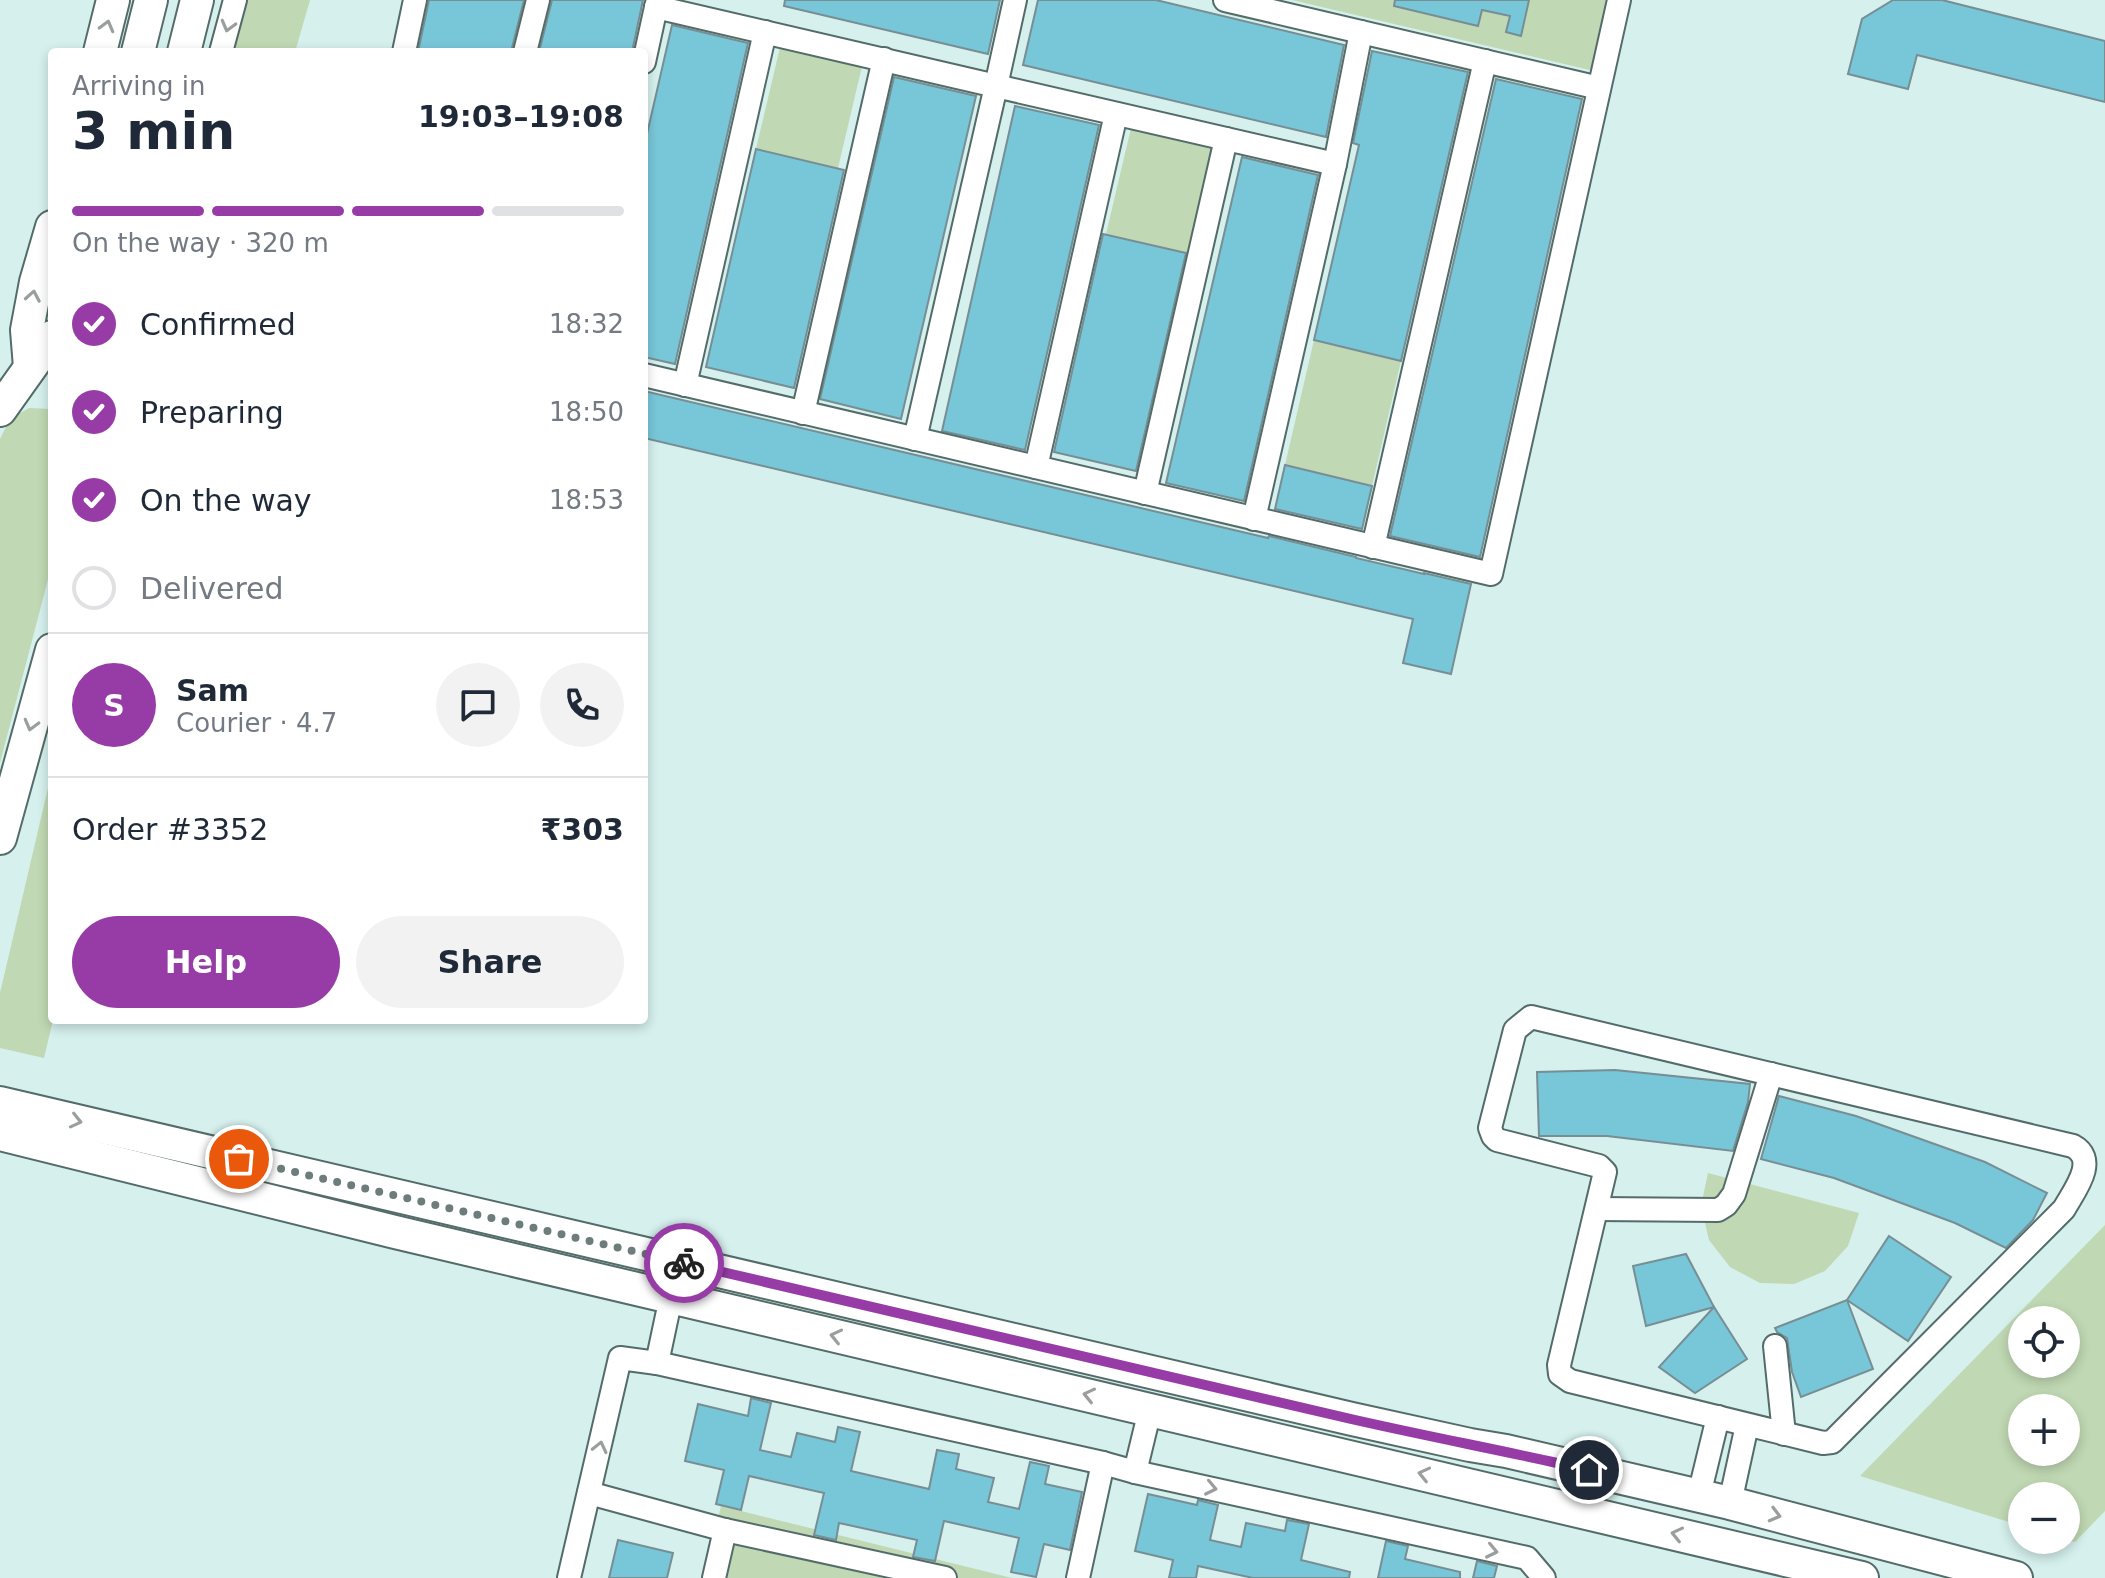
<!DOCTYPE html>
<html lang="en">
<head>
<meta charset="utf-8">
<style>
  body { margin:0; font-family:"DejaVu Sans",sans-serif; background:#f2f2f3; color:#1f2937; height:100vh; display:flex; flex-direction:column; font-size:30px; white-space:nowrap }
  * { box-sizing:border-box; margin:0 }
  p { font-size:26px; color:#747a83 }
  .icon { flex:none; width:44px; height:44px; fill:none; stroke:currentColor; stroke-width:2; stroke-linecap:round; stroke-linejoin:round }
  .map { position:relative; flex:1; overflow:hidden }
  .drawer { position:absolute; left:48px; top:48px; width:600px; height:976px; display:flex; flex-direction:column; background:#fff; border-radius:8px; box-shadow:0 4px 12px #0003 }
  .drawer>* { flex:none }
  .controls { position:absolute; left:2008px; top:1306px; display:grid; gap:16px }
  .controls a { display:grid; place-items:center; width:72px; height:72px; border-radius:50%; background:#fff; box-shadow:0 4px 12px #0003; font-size:40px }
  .pin { position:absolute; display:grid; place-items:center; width:68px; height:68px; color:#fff; margin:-34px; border:4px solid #fff; border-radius:50%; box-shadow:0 2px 8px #0007 }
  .courier { position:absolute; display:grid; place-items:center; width:80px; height:80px; margin:-40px; border:6px solid #973ca6; border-radius:50%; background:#fff; color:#222; box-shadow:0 2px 10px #0007 }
  .head em { font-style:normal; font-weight:700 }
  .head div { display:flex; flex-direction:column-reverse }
  .head { display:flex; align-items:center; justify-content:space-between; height:136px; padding:0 24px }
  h1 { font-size:52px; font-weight:700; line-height:60px }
  .bar { display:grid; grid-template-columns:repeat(4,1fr); gap:12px 8px; align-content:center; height:96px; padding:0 24px }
  .bar i { height:10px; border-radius:6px; background:#e0e1e3 }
  .bar .on { background:#973ca6 }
  .bar p { grid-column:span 4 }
  .line { display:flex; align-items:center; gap:20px; padding:0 24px; border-top:2px solid #e0e1e3 }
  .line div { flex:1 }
  .round { display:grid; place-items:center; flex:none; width:84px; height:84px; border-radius:42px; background:#f2f2f3 }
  ol { padding:0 24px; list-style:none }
  li { display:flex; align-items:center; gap:24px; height:88px }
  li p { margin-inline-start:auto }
  li .icon { padding:8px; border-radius:50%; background:#973ca6; color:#fff; stroke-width:4 }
  li:last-child { color:#747a83 }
  li i { width:44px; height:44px; border:4px solid #e0e1e3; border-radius:50% }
  .cta { display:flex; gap:16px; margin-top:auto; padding:16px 24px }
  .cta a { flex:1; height:92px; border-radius:48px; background:#973ca6; color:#fff; font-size:32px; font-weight:700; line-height:92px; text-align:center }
  .cta a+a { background:#f2f2f3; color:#1f2937 }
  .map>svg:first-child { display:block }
  .green { fill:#c0d8b3; fill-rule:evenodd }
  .building { fill:#78c7d9; stroke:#768e94; stroke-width:2 }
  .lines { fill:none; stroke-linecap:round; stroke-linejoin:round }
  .street-casing { stroke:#546c69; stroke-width:26 }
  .secondary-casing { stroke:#546c69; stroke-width:36 }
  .street { stroke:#fff; stroke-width:22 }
  .secondary { stroke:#fff; stroke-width:32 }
  .oneway { stroke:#9a9f9e }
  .done { stroke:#6c7d7b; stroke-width:8; stroke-dasharray:0 14.4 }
  .route { stroke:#973ca6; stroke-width:10 }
</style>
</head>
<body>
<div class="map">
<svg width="2105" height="1578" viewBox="0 0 2105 1578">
  <rect width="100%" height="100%" fill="#d5f0ed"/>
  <!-- green -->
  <g class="green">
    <polygon points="247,0 310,0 295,52 233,52"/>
    <polygon points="1292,0 1611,0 1594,71"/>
    <polygon points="781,43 863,62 838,168 756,149"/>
    <polygon points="1132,124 1214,143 1188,254 1106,234"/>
    <polygon points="1314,340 1401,361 1372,486 1285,465"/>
    <polygon points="29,408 52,409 52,564 0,763 0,439 10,419"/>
    <polygon points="52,771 53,1020 44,1058 0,1048 0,993"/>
    <polygon points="1708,1173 1859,1213 1848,1246 1825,1271 1794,1284 1760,1283 1730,1267 1709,1240 1701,1206"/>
    <path d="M2105,1225V1511L2075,1542L2066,1539V1496H2022V1526L1860,1476ZM2022,1320H2066V1364H2022ZM2022,1408H2066V1452H2022Z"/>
    <polygon points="721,1506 1012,1578 704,1578"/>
  </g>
  <!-- building -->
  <g class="building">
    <polygon points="429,0 524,0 511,52 418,52"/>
    <polygon points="552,0 643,0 632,52 539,52"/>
    <polygon points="785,0 1000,0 988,54 784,6"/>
    <polygon points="1038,0 1156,0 1344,45 1326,137 1023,65"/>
    <polygon points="1395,0 1529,0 1521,36 1506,32 1510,16 1482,10 1478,26 1394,6"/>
    <polygon points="1893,0 1942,0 2105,41 2105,102 1917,55 1908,89 1848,74 1862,19"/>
    <polygon points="672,25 748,43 675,364 644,357 644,147"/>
    <polygon points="1372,51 1468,72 1401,361 1314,340 1359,145 1353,143"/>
    <polygon points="894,77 976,96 901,419 820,399"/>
    <polygon points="1496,79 1582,99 1480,557 1390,536"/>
    <polygon points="1015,106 1099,125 1025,450 942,431"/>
    <polygon points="756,149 844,170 794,388 706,367"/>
    <polygon points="1242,157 1318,175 1244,501 1166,483"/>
    <polygon points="1103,234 1186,253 1136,471 1054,452"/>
    <polygon points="644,391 1268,538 1269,536 1356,557 1356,558 1424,574 1424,573 1471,584 1451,674 1403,663 1413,619 644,438"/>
    <polygon points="1285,465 1372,486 1362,529 1275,509"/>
    <polygon points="1615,1070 1750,1084 1748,1102 1733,1151 1607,1136 1539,1136 1537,1072"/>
    <polygon points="1779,1096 1856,1116 1985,1162 2047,1193 2033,1220 2006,1248 1955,1223 1834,1178 1761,1159"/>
    <polygon points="1889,1236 1951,1277 1908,1341 1847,1300"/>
    <polygon points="1686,1254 1714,1307 1646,1326 1633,1266"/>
    <polygon points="1847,1300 1873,1369 1801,1397 1792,1372 1787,1338 1777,1332 1775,1328"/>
    <polygon points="1714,1307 1747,1359 1695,1393 1659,1367"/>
    <polygon points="751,1398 771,1403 760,1450 791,1457 797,1433 835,1442 838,1427 860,1432 851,1471 929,1489 937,1450 959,1454 956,1469 994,1478 988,1502 1019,1509 1030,1462 1049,1466 1045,1484 1082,1492 1070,1550 1044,1544 1036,1577 1011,1572 1019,1538 944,1521 935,1561 913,1557 917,1540 839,1523 836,1540 814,1535 824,1493 749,1476 741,1510 716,1504 724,1470 685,1461 698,1404 748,1416"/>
    <polygon points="1148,1494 1197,1505 1198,1500 1218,1505 1210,1540 1241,1547 1246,1523 1285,1531 1287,1520 1309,1524 1301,1560 1350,1572 1349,1578 1253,1578 1198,1566 1196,1578 1169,1578 1173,1560 1135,1551"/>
    <polygon points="618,1540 673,1553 667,1578 609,1578"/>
    <polygon points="1386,1541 1408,1546 1405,1559 1460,1572 1460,1578 1378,1578"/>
    <polygon points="1477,1561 1497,1566 1494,1578 1473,1578"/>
  </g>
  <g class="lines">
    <defs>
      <g id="street">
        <polyline points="658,0 656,7 996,86 915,439"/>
        <polyline points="1015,0 996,86 1335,164 1361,32"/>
        <polyline points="1225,0 1599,88"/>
        <polyline points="221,52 235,0"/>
        <polyline points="404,52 415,0"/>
        <polyline points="525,52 538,0"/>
        <polyline points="644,62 656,7"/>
        <polyline points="644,375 1491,574 1619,0"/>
        <polyline points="685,385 765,32"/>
        <polyline points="803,413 884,59"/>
        <polyline points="1036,467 1116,114"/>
        <polyline points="1145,493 1226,139"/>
        <polyline points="1254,519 1335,164"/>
        <polyline points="1373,547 1485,61"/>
        <path d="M1531,1017L2073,1146C2099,1160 2074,1191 2064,1209L1832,1442L1823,1443L1570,1381L1560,1374L1559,1365L1605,1172L1599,1166L1497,1140L1493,1136L1490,1128L1515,1030Z"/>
        <polyline points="1597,1209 1718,1210 1726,1205 1734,1194 1771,1074"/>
        <polyline points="1775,1346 1784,1434"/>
        <polyline points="657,1363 1103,1463"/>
        <polyline points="1135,1472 1150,1410"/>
        <polyline points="589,1493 725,1530 945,1578"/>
        <polyline points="1699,1495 1718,1417"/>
        <polyline points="1730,1503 1747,1425"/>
        <polyline points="569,1578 620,1358 657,1363 671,1297"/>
        <polyline points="714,1578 725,1530"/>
        <polyline points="1078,1578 1103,1463 1135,1472 1527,1558 1544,1578"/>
      </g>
      <g id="secondary">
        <polyline points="100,52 113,0"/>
        <polyline points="138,52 151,0"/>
        <polyline points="184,52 197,0"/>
        <polyline points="30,367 27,330 36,282 52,227"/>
        <polyline points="0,410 52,337"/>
        <polyline points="0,838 52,650"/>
        <polyline points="0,1103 1352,1419 1470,1445 1506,1451 1730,1503 2016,1578"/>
        <polyline points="0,1134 395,1232 1862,1578"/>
      </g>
    </defs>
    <!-- street casing -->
    <use href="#street" class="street-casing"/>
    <!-- secondary casing -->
    <use href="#secondary" class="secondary-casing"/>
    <!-- street -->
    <use href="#street" class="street"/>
    <!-- secondary -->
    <use href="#secondary" class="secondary"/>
  </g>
  <!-- one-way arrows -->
  <defs><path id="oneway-chevron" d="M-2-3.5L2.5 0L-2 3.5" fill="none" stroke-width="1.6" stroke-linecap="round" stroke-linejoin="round" transform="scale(2)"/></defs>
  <g class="oneway">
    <use href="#oneway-chevron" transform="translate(107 26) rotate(-75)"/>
    <use href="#oneway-chevron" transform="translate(228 26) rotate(105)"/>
    <use href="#oneway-chevron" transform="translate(33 296) rotate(-80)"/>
    <use href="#oneway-chevron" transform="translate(31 725) rotate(105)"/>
    <use href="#oneway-chevron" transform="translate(76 1121) rotate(13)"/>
    <use href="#oneway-chevron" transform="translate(836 1336) rotate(-167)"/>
    <use href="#oneway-chevron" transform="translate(1089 1395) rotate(-167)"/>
    <use href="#oneway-chevron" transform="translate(600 1447) rotate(-77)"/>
    <use href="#oneway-chevron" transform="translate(1424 1474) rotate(-167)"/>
    <use href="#oneway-chevron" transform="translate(1211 1488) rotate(12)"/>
    <use href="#oneway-chevron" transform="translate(1775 1515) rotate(15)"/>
    <use href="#oneway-chevron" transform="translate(1677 1534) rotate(-167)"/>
    <use href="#oneway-chevron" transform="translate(1492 1551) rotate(12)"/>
  </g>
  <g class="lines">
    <!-- done -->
    <polyline class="done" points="239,1159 684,1263"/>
    <!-- route -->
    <path class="route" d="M684,1263C907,1315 1129,1369 1351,1419C1430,1437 1510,1452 1589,1470"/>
  </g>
</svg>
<div class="controls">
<a><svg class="icon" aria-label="locate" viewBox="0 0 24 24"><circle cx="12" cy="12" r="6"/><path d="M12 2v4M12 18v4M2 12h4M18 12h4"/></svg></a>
<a>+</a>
<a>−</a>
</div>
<div class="pin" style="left:239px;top:1159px;background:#ea580c"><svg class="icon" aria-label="bag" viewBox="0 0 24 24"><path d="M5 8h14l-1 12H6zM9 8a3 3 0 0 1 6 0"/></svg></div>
<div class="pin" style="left:1589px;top:1470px;background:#1f2937"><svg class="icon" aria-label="home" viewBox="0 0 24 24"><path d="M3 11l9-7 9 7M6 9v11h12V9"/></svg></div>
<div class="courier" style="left:684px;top:1263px"><svg class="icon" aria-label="bike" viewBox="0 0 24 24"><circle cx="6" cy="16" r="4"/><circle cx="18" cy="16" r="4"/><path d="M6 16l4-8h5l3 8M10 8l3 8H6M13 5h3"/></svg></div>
<section class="drawer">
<div class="head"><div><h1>3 min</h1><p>Arriving in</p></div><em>19:03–19:08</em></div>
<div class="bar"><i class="on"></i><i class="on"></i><i class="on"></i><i></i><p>On the way · 320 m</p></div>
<ol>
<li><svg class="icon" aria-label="check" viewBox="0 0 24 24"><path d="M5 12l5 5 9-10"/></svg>Confirmed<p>18:32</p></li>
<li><svg class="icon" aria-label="check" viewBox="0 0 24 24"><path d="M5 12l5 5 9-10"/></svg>Preparing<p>18:50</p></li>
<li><svg class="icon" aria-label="check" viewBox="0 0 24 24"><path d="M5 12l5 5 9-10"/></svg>On the way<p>18:53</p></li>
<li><i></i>Delivered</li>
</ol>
<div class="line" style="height:144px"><b class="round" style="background:#973ca6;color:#fff">S</b><div><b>Sam</b><p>Courier · 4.7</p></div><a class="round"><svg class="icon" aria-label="chat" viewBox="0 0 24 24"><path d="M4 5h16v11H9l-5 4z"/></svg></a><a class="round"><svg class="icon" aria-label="phone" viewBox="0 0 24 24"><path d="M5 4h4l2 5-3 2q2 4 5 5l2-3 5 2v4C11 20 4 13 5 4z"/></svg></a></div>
<div class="line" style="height:104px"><div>Order #3352</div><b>₹303</b></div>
<div class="cta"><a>Help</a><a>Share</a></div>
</section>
</div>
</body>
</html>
